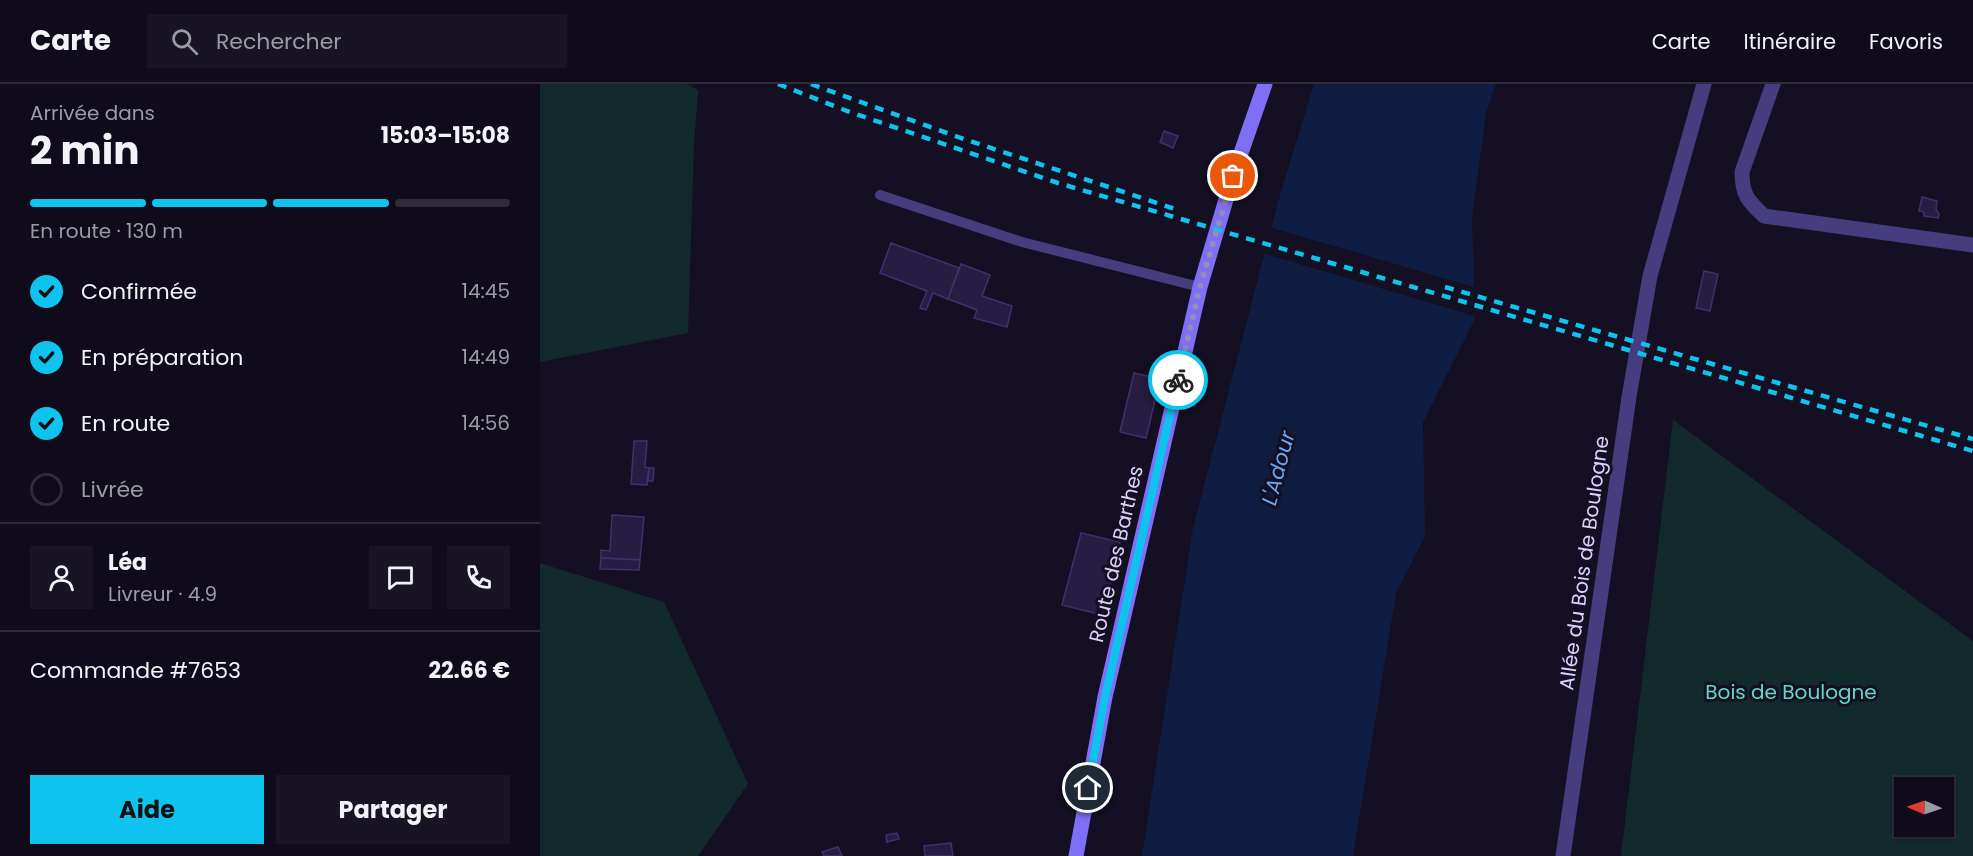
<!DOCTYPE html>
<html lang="fr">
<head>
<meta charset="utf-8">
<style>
  body { margin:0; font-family:Poppins,sans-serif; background:#181423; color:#f1f3f6; height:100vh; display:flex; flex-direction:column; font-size:22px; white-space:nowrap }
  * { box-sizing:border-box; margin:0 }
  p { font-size:20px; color:#9b9ba2 }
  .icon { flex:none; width:33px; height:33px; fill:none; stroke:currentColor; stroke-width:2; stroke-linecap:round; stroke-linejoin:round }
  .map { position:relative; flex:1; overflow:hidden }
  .panel { display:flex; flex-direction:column; background:#0f0b1a; width:540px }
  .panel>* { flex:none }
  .needle { width:39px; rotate:272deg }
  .controls { position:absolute; left:1354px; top:693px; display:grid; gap:12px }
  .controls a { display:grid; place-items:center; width:60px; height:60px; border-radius:0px; background:#0f0b1a; box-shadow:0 2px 4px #0004,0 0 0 2px #2f2b39; font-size:30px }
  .pin { position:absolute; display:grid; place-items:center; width:51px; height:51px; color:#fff; margin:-26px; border:3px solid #fff; border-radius:50%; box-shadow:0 2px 6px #0007 }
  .courier { position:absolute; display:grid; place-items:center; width:60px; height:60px; margin:-30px; border:4px solid #0ec3ee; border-radius:50%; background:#fff; color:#222; box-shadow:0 2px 8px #0007 }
  .summary em { font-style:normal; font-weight:700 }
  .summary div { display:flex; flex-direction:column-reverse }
  .summary { display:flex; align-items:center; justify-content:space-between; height:102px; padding:0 30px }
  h1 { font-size:39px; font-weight:700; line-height:45px }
  .bar { display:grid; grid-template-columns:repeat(4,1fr); gap:9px 6px; align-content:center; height:72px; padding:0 30px }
  .bar i { height:8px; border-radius:4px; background:#2f2b39 }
  .bar .active { background:#0ec3ee }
  .bar p { grid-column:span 4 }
  .line { display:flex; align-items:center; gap:15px; padding:0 30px; border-top:2px solid #2f2b39 }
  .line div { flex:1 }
  .round { display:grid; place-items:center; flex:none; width:63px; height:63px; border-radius:0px; background:#181423 }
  ol { padding:0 30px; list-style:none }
  li { display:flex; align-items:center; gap:18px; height:66px }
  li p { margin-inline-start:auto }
  li .icon { padding:6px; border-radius:50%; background:#0ec3ee; color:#111; stroke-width:4 }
  li:last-child { color:#9b9ba2 }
  li i { width:33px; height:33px; border:3px solid #2f2b39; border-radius:50% }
  .cta { display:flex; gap:12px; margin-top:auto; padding:12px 30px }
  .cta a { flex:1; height:69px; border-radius:0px; background:#0ec3ee; color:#111; font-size:24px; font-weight:700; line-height:69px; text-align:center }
  .cta a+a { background:#181423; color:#f1f3f6 }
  header { display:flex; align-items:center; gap:36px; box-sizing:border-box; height:84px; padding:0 30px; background:#0f0b1a; border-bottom:2px solid #2f2b39 }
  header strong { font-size:28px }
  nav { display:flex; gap:33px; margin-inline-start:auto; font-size:21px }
  .search { width:420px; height:54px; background:#181423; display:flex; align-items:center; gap:15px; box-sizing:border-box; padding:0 21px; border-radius:0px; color:#9b9ba2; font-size:22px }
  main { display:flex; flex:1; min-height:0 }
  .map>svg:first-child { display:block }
  .green { fill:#132a2c; fill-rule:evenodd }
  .water { fill:#0f1d42 }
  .pier { fill:#140f22 }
  .building { fill:#271c42; stroke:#41306d; stroke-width:1.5 }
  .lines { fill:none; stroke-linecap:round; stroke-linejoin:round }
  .service { stroke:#453d7e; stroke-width:10 }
  .minor { stroke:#453d7e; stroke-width:15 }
  .tertiary { stroke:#453d7e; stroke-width:15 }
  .secondary { stroke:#7f6ff7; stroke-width:15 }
  .rail { stroke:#0ec3ee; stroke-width:4.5; stroke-dasharray:9 8; stroke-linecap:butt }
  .done { stroke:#958eb0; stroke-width:6; stroke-dasharray:0 10.8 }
  .route { stroke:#0ec3ee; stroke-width:8 }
  .labels { text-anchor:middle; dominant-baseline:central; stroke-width:6; stroke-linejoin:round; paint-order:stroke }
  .street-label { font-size:20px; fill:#dbd3fc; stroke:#140f22 }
  .park-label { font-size:20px; fill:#63d8c5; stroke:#140f22 }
  .water-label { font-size:21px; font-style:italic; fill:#67a7f6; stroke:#140f22 }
</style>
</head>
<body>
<header>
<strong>Carte</strong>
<div class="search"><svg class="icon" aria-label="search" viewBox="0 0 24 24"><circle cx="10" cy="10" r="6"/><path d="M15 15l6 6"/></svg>Rechercher</div>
<nav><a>Carte</a><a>Itinéraire</a><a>Favoris</a></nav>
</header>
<main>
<section class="panel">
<div class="summary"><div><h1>2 min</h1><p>Arrivée dans</p></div><em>15:03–15:08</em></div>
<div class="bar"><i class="active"></i><i class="active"></i><i class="active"></i><i></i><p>En route · 130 m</p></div>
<ol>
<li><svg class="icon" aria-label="check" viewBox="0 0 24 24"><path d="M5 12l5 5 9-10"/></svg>Confirmée<p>14:45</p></li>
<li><svg class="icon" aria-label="check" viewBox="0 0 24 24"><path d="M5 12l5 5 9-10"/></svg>En préparation<p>14:49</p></li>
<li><svg class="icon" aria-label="check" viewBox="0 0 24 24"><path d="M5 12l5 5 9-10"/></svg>En route<p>14:56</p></li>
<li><i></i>Livrée</li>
</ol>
<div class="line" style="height:108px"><a class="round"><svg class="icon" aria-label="person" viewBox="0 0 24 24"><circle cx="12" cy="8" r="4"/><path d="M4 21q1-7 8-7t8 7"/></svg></a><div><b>Léa</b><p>Livreur · 4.9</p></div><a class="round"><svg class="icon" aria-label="chat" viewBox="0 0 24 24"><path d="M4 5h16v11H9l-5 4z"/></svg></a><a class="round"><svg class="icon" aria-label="phone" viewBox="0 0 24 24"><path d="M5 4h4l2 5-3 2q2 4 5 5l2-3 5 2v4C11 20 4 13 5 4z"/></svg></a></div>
<div class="line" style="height:78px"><div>Commande #7653</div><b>22.66 €</b></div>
<div class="cta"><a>Aide</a><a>Partager</a></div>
</section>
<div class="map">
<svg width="1433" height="772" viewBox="0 0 1433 772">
  <rect width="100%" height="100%" fill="#140f22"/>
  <!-- green -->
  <g class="green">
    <polygon points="0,0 146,0 158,6 154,61 148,249 0,278"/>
    <path d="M1133,336L1433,557V772H1081ZM1365,704H1404V742H1365Z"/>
    <polygon points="0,479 124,518 208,700 158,772 0,772"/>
  </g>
  <!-- water -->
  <polygon class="water" points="774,0 956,0 946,29 932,133 935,235 883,338 885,452 856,509 813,772 602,772 653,444 738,118"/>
  <!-- pier -->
  <polygon class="pier" points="729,143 937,204 938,233 722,169"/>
  <!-- building -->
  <g class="building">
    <polygon points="624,47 638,52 633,64 620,58"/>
    <polygon points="1382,113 1397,117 1396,125 1399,130 1398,134 1384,132 1384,128 1379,127"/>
    <polygon points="351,159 419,184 408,215 393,209 386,226 380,224 387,207 340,189"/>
    <polygon points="421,180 450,191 442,212 472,222 467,243 434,234 437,226 408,215"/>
    <polygon points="1164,187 1178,190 1170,227 1156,224"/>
    <polygon points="594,289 620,295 606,354 580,348"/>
    <polygon points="94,357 107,357 105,383 109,384 107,401 91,400"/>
    <polygon points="109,384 114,384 113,397 108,397"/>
    <polygon points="72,431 104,433 100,476 61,474 61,466 70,467"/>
    <polygon points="541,449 580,458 563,531 522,521"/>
    <polygon points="61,474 100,476 99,486 60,485"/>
    <polygon points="357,749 359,755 347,758 346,751"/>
    <polygon points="411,759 413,772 385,772 384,762"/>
    <polygon points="298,763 302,772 284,772 282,768"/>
  </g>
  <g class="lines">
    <!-- service -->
    <polyline class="service" points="340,111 482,158 660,203"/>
    <!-- minor -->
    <path class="minor" d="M1233,0L1202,88C1202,111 1208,117 1224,132L1433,161"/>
    <!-- tertiary -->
    <polyline class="tertiary" points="1023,772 1089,313 1110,192 1164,0"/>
    <!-- secondary -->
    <polyline class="secondary" points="536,772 565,613 660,203 693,92 725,0"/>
    <!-- rail -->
    <g class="rail">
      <polyline points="238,0 307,27 518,99 1433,367"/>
      <polyline points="271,0 421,54 635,125"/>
      <polyline points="905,203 1433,355"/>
    </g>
  </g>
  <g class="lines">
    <!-- done -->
    <polyline class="done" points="638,296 660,203 693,92"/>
    <!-- route -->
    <polyline class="route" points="548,704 565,613 638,296"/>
  </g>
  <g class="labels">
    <!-- street labels -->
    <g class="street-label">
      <text transform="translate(576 470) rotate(-77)">Route des Barthes</text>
      <text transform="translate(1044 479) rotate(-82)">Allée du Bois de Boulogne</text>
    </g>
    <!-- park labels -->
    <g class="park-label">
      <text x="1251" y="608">Bois de Boulogne</text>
    </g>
    <!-- water labels -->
    <g class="water-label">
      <text transform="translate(738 384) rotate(-75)">L'Adour</text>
    </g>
  </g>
</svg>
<div class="controls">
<a><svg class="needle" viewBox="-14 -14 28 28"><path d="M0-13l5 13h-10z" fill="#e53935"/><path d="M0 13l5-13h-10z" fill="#9b9ba2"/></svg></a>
</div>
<div class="pin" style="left:693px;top:92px;background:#ea580c"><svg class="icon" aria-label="bag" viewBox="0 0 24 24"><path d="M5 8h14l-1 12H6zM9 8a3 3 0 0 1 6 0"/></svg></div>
<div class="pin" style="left:548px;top:704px;background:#1f2937"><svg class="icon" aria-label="home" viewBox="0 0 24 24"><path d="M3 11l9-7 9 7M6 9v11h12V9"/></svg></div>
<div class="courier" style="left:638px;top:296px"><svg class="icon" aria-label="bike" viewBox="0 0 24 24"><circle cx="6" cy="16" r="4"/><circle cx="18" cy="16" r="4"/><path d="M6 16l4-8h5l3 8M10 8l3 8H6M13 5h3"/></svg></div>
</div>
</main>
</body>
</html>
